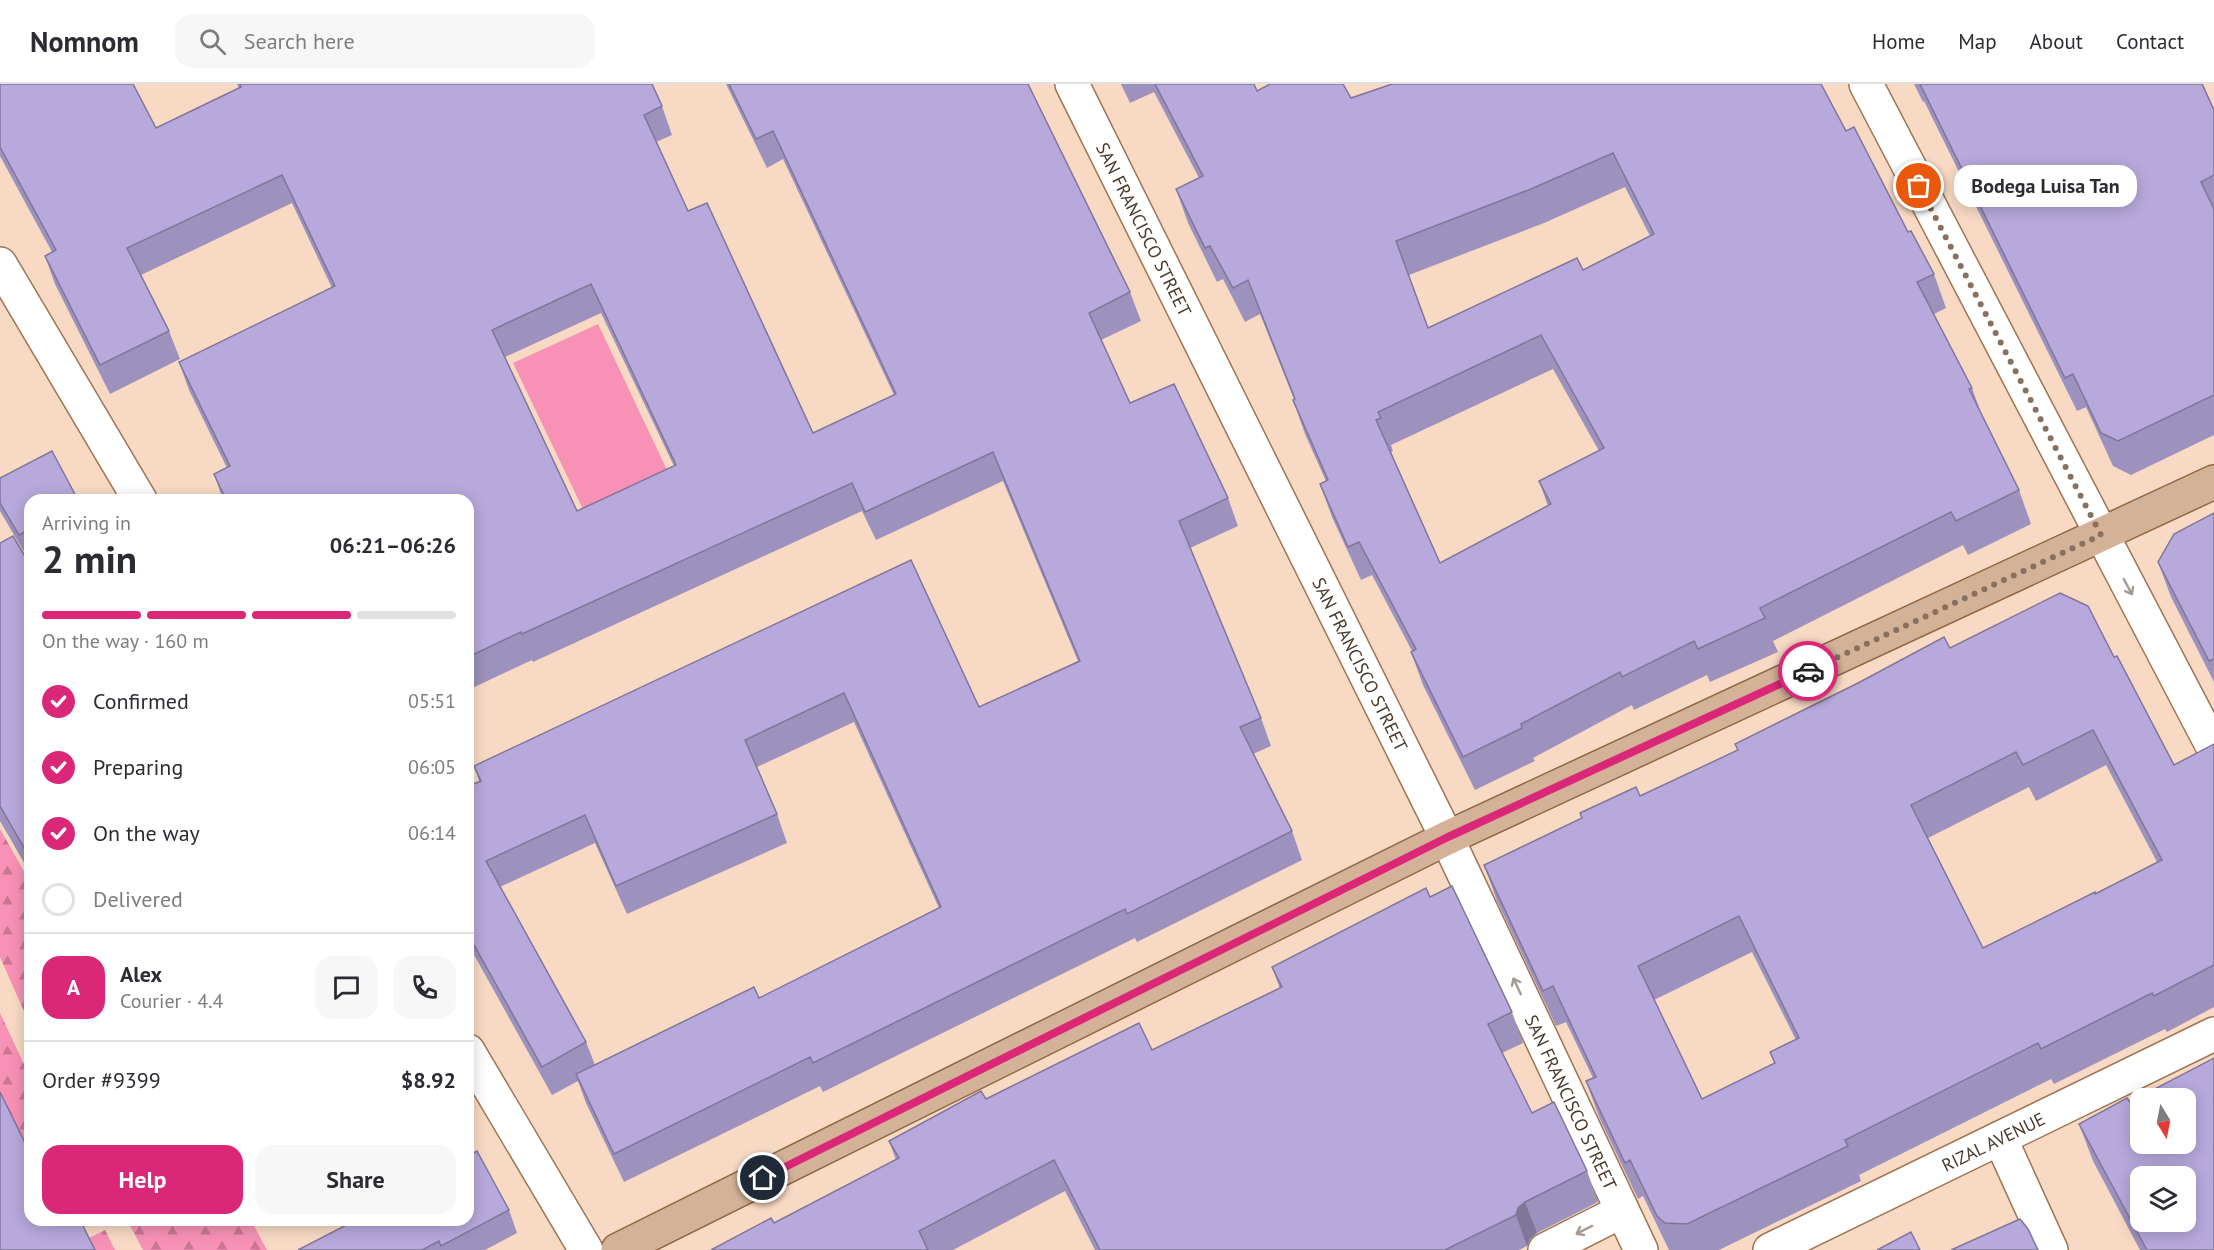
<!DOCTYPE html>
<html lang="en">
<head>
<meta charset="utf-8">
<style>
  body { margin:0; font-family:"PT Sans",sans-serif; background:#f7f7f7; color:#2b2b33; height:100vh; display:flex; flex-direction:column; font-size:22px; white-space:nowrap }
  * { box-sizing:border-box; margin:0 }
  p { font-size:20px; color:#7c7c81 }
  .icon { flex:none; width:33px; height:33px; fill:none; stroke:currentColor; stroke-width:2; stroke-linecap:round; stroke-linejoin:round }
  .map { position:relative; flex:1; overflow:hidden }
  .details { position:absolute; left:24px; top:410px; width:450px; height:732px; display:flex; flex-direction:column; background:#fff; border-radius:18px; box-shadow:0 3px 15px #0003 }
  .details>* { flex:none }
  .needle { width:39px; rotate:170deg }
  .buttons { position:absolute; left:2130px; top:1004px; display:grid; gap:12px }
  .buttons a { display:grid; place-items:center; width:66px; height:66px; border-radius:12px; background:#fff; box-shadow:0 3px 15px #0003; font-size:30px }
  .pin { position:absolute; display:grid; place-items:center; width:51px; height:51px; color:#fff; margin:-26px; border:3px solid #fff; border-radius:50%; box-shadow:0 2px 6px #0007 }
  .courier { position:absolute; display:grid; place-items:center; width:60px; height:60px; margin:-30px; border:4px solid #db2777; border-radius:50%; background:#fff; color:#222; box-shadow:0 2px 8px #0007 }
  .bubble { position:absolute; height:42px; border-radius:18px; background:#fff; box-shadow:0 3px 15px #0003; font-size:20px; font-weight:700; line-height:42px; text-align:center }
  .summary em { font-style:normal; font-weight:700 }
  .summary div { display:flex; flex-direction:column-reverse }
  .summary { display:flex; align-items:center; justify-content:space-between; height:102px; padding:0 18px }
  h1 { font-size:39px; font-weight:700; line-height:45px }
  .bar { display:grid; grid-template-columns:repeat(4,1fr); gap:9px 6px; align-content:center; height:72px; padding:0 18px }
  .bar i { height:8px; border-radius:4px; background:#e1e1e2 }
  .bar .selected { background:#db2777 }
  .bar p { grid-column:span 4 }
  .line { display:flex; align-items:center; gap:15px; padding:0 18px; border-top:2px solid #e1e1e2 }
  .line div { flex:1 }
  .round { display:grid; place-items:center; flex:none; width:63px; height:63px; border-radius:18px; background:#f7f7f7 }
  ol { padding:0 18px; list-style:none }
  li { display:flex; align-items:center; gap:18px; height:66px }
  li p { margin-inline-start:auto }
  li .icon { padding:6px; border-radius:50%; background:#db2777; color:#fff; stroke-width:4 }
  li:last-child { color:#7c7c81 }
  li i { width:33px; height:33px; border:3px solid #e1e1e2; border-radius:50% }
  .cta { display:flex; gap:12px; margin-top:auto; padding:12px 18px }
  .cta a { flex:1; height:69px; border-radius:18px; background:#db2777; color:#fff; font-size:24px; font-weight:700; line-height:69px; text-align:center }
  .cta a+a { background:#f7f7f7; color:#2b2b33 }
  header { display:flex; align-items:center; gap:36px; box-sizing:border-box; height:84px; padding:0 30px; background:#fff; border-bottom:2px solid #e1e1e2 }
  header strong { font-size:28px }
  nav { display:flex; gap:33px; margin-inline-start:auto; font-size:21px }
  .search { width:420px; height:54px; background:#f7f7f7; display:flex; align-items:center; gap:15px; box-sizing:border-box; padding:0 21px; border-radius:18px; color:#7c7c81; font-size:22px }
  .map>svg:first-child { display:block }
  .grass { fill:#f791b6 }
  .forest { fill:url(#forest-firs) }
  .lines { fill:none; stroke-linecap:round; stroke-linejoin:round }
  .street-casing { stroke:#a07352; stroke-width:36 }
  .secondary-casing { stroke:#a07352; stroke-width:36 }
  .primary-casing { stroke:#916644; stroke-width:36 }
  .street { stroke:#fff; stroke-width:33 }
  .secondary { stroke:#fff; stroke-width:33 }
  .primary { stroke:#d4b298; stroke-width:33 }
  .wall { fill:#9d91bd; fill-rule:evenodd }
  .shaded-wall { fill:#80769a }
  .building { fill:#b7a9dc; stroke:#80769a; stroke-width:1.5; fill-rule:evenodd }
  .oneway { stroke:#a59b94 }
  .done { stroke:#88705f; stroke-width:6; stroke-dasharray:0 10.8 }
  .route { stroke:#db2777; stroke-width:8 }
  .labels { text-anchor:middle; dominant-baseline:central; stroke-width:5; stroke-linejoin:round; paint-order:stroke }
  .street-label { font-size:18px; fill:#4b3728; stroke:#fff }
</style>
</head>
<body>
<header>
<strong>Nomnom</strong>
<div class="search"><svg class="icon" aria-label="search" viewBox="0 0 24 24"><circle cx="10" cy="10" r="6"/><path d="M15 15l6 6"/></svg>Search here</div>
<nav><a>Home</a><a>Map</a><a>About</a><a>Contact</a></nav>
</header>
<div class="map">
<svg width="2214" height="1166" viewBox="0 0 2214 1166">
  <defs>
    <pattern id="forest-firs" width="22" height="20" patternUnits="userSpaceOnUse" patternTransform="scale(1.5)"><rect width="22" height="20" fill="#f791b6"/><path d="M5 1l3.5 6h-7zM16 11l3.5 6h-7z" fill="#ca7794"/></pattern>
  </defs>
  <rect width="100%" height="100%" fill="#f8dac4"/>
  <!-- grass -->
  <polygon class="grass" points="598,240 676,405 592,444 513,279"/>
  <!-- forest -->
  <g class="forest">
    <polygon points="0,745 30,798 30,941 0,873"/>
    <polygon points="0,929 30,993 30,1091 0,1070"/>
    <polygon points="127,1136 251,1136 267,1166 143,1166"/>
    <polygon points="105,1146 115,1166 93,1166 87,1155"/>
  </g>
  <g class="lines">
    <defs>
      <g id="street">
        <path id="s1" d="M1072,0L1447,754L1641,1166"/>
        <polyline points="1866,0 2214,665"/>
        <polyline points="2000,1054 2051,1166"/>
        <polyline points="1545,1166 1622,1127"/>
        <path id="s2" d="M1770,1166L2214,950"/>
      </g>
      <g id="secondary">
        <polyline points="0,180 140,416"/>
        <polyline points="468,967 586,1166"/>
      </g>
      <polyline id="primary" points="618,1166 1447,754 2214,398"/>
    </defs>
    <!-- street casing -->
    <use href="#street" class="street-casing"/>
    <!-- secondary casing -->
    <use href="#secondary" class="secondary-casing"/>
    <!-- primary casing -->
    <use href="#primary" class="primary-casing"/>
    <!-- street -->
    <use href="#street" class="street"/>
    <!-- secondary -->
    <use href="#secondary" class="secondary"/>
    <!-- primary -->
    <use href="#primary" class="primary"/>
  </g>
  <!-- wall -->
  <g class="wall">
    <path d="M0,0L156,44L239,4L237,0H652L662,22L672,51L656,58L688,127L813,349L894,311L783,75L767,84L726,0H1028L1130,208L1141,237L1101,256L1130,319L1228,414L1238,442L1190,464L1261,634L1271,662L1253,670L1292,747L1302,776L1137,858L1135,854L823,1008L820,1002L624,1098L586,1019L578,997L552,1011L468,860V702L479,697L474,682L911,476L979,623L1078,577L1003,397L876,456L862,427L533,578L532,576L468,606V416H223L214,390L227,384L189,306L179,278L332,204L292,119L141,191L169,247L180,275L110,310L55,200L45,172L52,168L0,72ZM601,229L674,382L577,427L505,273ZM854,638L939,824L759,914L595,981L586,958L500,803L595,759L627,830L787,759L777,730L757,683Z"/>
    <path d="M1121,0H1254L1257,7L1846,47L1934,190L1946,224L1934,230L1972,304L1981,329L2019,406L2031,440L1968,471L1963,461L1773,557L1778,568L1710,598L1707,591L1634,626L1632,621L1533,674L1535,677L1475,706L1423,601L1411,568L1412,567L1372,491L1361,496L1332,433L1320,400L1326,397L1305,350L1293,316L1294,315L1260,230L1245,238L1223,195L1217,198L1188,139L1176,105L1199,94L1154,8L1130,19ZM1625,103L1650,152L1583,186L1428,244L1409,191L1544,139ZM1553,285L1599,367L1539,397L1548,422L1440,479L1391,368L1393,367L1391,361Z"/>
    <polygon points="1914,0 2203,0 2214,26 2214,351 2131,391 2113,382 2086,323 2077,327 1924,17 1923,18"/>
    <polygon points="0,394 30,416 30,472 27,473 0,427"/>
    <polygon points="2214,429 2214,598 2171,513 2158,478"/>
    <polygon points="0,459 30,481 30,789 0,737"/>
    <path d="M1950,564L2114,573L2174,681L2214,660V923L2167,948L2165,945L2054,1000L2051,995L1859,1091L1861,1097L1719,1166H1669L1643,1112L1638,1115L1599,1033L1586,997L1593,994L1566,938L1556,942L1497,817L1484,781L1640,712L1738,667L1735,660ZM2106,681L2157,778L2095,810L1983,864L1928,754L2029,703L2036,717ZM1752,868L1796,956L1770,968L1774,979L1702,1015L1654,916Z"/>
    <polygon points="1430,813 1512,928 1523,959 1502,969 1532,1029 1587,1087 1598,1118 1537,1149 1530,1155 1527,1162 1519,1166 1095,1166 1065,1107 953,1166 711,1166 774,1139 896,1076 889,1057 986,1015 1152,966 1280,905 1272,883"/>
    <polygon points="2130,1018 2214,1166 2140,1166 2093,1077 2079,1040"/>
    <polygon points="509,1126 517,1149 485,1166 298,1166"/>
  </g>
  <!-- shaded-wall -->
  <polygon class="shaded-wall" points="1525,1118 1537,1149 1530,1155 1527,1162 1516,1131 1518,1124"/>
  <!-- building -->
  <g class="building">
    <path d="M0,0H133L156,44L241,3L240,0H652L662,22L644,31L688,127L707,119L813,349L896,310L773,47L756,55L729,0H1028L1130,208L1089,229L1130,319L1174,300L1228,414L1179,437L1261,634L1240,643L1292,747L1127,830L1125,825L813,979L810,973L614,1070L576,990L754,903L759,914L941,823L844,609L745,656L777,730L616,802L585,731L486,777L586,958L542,983L468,850V702L481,697L474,682L911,476L979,623L1080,577L993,368L865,428L852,399L522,550L521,548L468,573V416H226L214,390L230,382L179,278L335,202L282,91L127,164L169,247L100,281L45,172L56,166L0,63ZM591,200L676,381L577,427L492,246Z"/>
    <path d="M1155,0H1254L1257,7L1270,0H1343L1351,14L1392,0H1821L1846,47L1854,43L1908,148L1911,147L1934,190L1917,198L1972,304L1969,305L2019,406L1956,437L1951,428L1760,524L1765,534L1698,565L1694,557L1622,593L1620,588L1521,640L1522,644L1463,673L1411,568L1416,565L1359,458L1348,463L1320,400L1328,396L1293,316L1295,315L1248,196L1233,204L1210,162L1205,164L1176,105L1203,92ZM1613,69L1654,150L1583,186L1577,174L1428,244L1396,157L1531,105ZM1541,251L1604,364L1539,397L1551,420L1440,479L1376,336L1381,334L1378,328Z"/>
    <polygon points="1920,0 2202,0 2214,26 2214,91 2201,98 2214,125 2214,311 2118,357 2101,349 2073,290 2065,294"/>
    <polygon points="52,367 78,416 30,416 30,445 19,451 0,419 0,394"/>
    <polygon points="2214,429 2214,575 2209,577 2158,478 2174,450"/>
    <polygon points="13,452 30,481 30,774 0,722 0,459"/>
    <path d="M2060,509L2088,522L2114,573L2117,572L2174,681L2214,660V881L2154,912L2152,909L2041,965L2038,959L1845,1056L1848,1062L1687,1140L1665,1139L1657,1132L1630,1076L1625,1079L1586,997L1596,993L1553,902L1543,907L1484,781L1582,734L1580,729L1636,703L1640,712L1738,666L1735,660L1858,599L1944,553L1950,564ZM2093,646L2162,776L2095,810V808L1983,864L1911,721L2016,668L2023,681ZM1739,832L1799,954L1770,968L1775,979L1702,1015L1638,882Z"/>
    <polygon points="1452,802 1512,928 1488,940 1532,1029 1554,1018 1587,1087 1525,1118 1518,1124 1516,1131 1445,1166 1100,1166 1054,1076 919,1147 928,1166 711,1166 771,1134 774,1139 899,1074 889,1057 981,1007 986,1015 1139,939 1152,966 1282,903 1272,883 1426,804 1430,813"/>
    <path d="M2214,974V1166H2147L2079,1040L2127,1014L2130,1018ZM2140,1014H2186V1059H2140ZM2140,1092H2186V1137H2140Z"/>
    <polygon points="0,1008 30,1069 30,1136 80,1136 95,1166 0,1166"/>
    <polygon points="477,1067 509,1126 441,1162 439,1157 422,1166 298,1166 356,1136 468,1136 468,1072"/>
    <polygon points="2020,1135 2028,1145 2038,1166 1951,1166"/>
    <polygon points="1911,1148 1920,1166 1877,1166"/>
  </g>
  <!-- one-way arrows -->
  <defs><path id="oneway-shaft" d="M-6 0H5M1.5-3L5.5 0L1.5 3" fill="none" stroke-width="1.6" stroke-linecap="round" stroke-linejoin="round" transform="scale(1.5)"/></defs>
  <g class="oneway">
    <use href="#oneway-shaft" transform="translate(2128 503) rotate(62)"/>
    <use href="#oneway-shaft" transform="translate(1517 902) rotate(-115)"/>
    <use href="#oneway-shaft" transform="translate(1584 1146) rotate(153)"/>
  </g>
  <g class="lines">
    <!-- done -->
    <polyline class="done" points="1808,587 2101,451 1919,102"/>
    <!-- route -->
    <polyline class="route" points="763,1094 1448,753 1808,587"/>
  </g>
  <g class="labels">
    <!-- street labels -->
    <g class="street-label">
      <text stroke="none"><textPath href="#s1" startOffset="162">SAN FRANCISCO STREET</textPath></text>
      <text stroke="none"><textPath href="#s1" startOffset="648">SAN FRANCISCO STREET</textPath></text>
      <text stroke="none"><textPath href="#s1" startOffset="1134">SAN FRANCISCO STREET</textPath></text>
      <text stroke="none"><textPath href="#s2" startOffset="248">RIZAL AVENUE</textPath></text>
    </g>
  </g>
</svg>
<div class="buttons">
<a><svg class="needle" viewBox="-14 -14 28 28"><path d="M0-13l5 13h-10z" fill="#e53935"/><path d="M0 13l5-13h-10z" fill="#7c7c81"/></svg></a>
<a><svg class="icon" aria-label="layers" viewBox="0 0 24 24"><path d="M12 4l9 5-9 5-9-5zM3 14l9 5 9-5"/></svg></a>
</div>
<div class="pin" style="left:1919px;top:102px;background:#ea580c"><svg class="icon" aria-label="bag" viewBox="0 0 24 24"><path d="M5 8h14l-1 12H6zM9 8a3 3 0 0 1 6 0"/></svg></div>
<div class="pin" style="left:763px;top:1094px;background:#1f2937"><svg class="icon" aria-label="home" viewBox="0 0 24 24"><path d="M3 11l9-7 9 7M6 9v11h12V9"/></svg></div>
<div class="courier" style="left:1808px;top:587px"><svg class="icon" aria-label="car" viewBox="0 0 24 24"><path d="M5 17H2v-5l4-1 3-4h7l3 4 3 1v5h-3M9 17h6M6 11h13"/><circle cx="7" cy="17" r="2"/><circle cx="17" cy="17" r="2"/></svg></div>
<div class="bubble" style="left:1954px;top:81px;width:183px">Bodega Luisa Tan</div>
<section class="details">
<div class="summary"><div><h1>2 min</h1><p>Arriving in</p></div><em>06:21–06:26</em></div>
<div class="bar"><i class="selected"></i><i class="selected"></i><i class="selected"></i><i></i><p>On the way · 160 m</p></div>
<ol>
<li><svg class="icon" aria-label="check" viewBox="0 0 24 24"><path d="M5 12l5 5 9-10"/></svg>Confirmed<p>05:51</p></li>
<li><svg class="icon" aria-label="check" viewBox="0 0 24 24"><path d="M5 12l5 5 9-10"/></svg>Preparing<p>06:05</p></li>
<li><svg class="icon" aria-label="check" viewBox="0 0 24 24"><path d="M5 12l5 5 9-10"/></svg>On the way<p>06:14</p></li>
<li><i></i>Delivered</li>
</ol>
<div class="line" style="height:108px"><b class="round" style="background:#db2777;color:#fff">A</b><div><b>Alex</b><p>Courier · 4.4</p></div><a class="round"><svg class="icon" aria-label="chat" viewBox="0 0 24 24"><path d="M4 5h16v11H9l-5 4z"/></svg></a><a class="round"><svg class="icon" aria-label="phone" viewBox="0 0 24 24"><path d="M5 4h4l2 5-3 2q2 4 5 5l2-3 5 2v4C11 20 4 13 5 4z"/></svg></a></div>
<div class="line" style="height:78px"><div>Order #9399</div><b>$8.92</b></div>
<div class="cta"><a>Help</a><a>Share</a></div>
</section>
</div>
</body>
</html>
